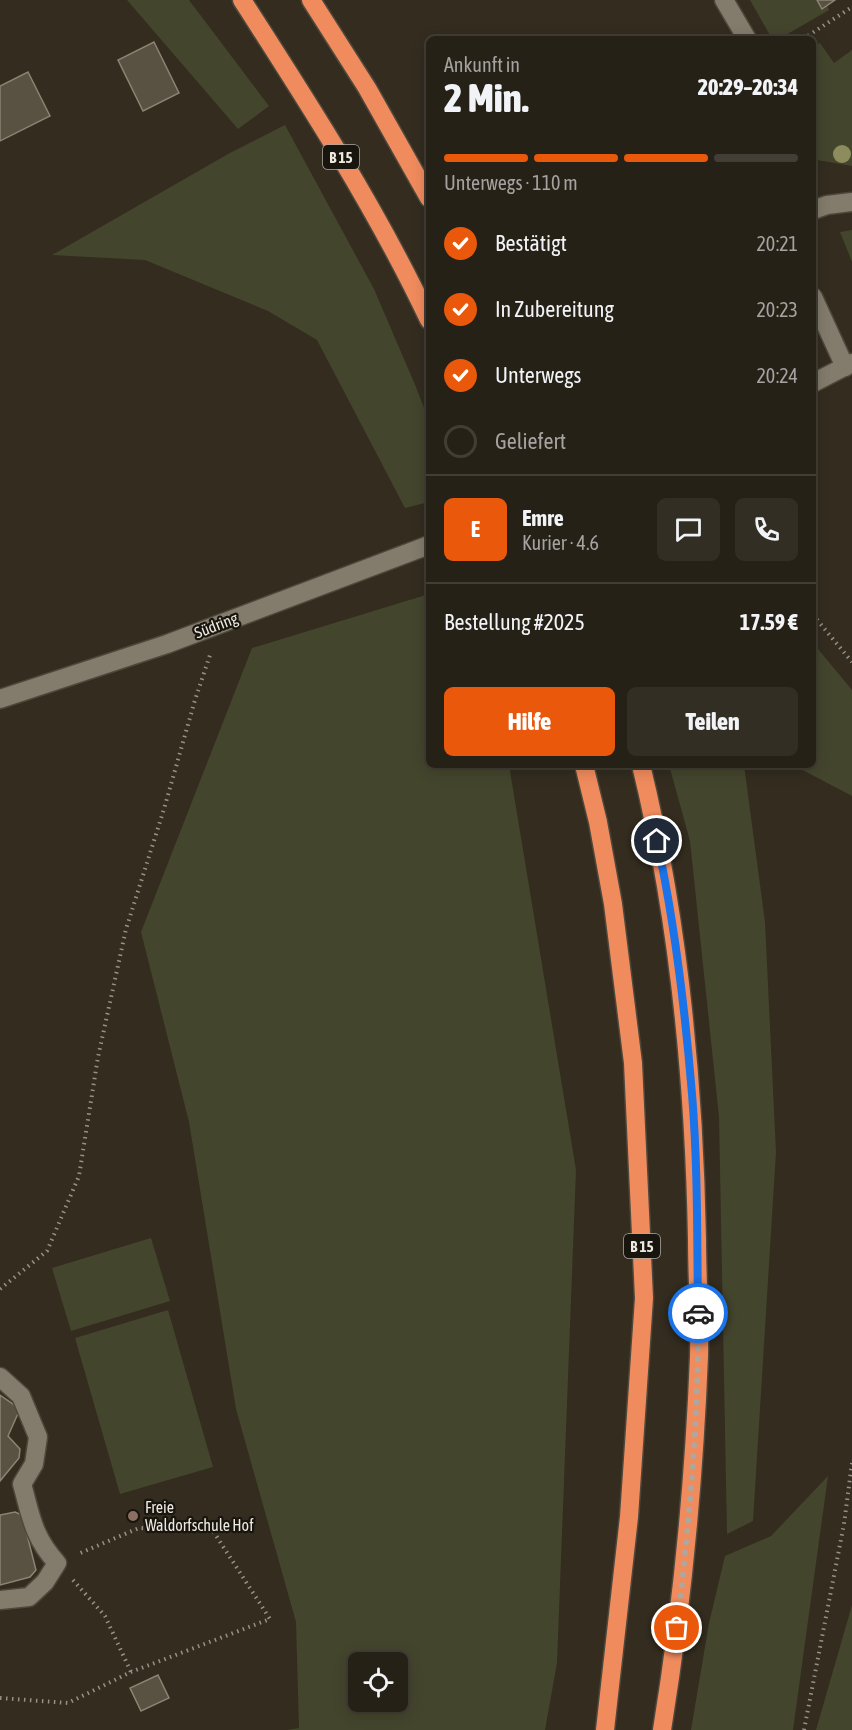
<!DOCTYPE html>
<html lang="de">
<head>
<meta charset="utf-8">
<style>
  body { margin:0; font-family:"Asap Condensed",sans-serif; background:#322e24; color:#f1f3f6; height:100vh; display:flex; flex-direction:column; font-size:22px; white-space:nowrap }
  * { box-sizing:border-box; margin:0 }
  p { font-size:20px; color:#a4a3a1 }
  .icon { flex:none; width:33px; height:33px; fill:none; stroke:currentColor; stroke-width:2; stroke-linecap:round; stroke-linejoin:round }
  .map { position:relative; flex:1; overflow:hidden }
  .details { position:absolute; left:426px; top:36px; width:390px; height:732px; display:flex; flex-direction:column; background:#262117; border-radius:9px; box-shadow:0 3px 15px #0003,0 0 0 2px #423e36 }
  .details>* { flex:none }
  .fabs { position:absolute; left:348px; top:1652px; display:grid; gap:12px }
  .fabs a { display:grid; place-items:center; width:60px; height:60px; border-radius:9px; background:#262117; box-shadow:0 3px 15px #0003,0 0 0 2px #423e36; font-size:30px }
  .pin { position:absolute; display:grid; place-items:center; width:51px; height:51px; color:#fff; margin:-26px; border:3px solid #fff; border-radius:50%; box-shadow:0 2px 6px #0007 }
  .courier { position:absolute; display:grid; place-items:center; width:60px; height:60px; margin:-30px; border:4px solid #1a73e8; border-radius:50%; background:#fff; color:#222; box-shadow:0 2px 8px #0007 }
  .head em { font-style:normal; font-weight:800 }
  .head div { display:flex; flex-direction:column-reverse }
  .head { display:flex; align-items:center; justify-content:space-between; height:102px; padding:0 18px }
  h1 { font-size:39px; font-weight:800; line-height:45px }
  .bar { display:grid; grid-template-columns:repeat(4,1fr); gap:9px 6px; align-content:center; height:72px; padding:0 18px }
  .bar i { height:8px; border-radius:4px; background:#423e36 }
  .bar .selected { background:#ea580c }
  .bar p { grid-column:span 4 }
  .line { display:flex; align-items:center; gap:15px; padding:0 18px; border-top:2px solid #423e36 }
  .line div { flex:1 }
  .round { display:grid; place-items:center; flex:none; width:63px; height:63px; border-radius:9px; background:#322e24 }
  ol { padding:0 18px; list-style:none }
  li { display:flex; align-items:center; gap:18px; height:66px }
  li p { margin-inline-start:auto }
  li .icon { padding:6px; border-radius:50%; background:#ea580c; color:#fff; stroke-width:4 }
  li:last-child { color:#a4a3a1 }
  li i { width:33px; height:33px; border:3px solid #423e36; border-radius:50% }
  .action { display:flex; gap:12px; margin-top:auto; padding:12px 18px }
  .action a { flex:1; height:69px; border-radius:9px; background:#ea580c; color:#fff; font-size:24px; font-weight:800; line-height:69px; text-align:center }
  .action a+a { background:#322e24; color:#f1f3f6 }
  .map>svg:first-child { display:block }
  .green { fill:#44452d; fill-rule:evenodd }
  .building { fill:#595243; stroke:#8b8373; stroke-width:1.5 }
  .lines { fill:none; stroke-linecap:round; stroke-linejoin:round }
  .minor-casing { stroke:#4e483c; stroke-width:21 }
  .highway-casing { stroke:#4e483c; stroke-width:21 }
  .path { stroke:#979187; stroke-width:4; stroke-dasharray:1.5 4.5; stroke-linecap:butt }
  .minor { stroke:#837b6b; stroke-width:18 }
  .highway { stroke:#f08b5d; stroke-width:18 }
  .tree { fill:#8d8c5f }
  .done { stroke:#ada79d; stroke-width:6; stroke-dasharray:0 10.8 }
  .route { stroke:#1a73e8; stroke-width:8 }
  .education-dot { fill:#8d6e63; stroke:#18150f; stroke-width:2 }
  .labels { text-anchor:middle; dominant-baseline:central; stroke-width:4.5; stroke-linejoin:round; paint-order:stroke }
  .shield { fill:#18150f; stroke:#aea9a2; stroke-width:1.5 }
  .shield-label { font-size:15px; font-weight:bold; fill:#eee9e1 }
  .street-label { font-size:16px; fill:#eee9e1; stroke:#18150f }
  .poi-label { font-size:16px; fill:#eee9e1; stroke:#18150f; text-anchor:start }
</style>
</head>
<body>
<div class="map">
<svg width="852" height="1730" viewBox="0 0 852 1730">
  <rect width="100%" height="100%" fill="#332c1f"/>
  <!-- green -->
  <g class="green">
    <polygon points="127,0 189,0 269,106 238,129"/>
    <polygon points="750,0 817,0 822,8 827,5 829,10 779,39 772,39"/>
    <polygon points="820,43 834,63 852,50 852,166 817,160 813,150 813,51 818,48 816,45"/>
    <polygon points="285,125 374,289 416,387 429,421 429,502 405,508 317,340 268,311 145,260 52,255 228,154"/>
    <polygon points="852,230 852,262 840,232"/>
    <path d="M429,594V765H509L576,1170L557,1663L545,1730H287L299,1728L296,1622L236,1409L189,1122L141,932L252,648ZM358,1662H398V1701H358Z"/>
    <polygon points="813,643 852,690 852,796 793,765 813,765"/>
    <polygon points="669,765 744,765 765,922 776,1152 753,1521 727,1534 719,1117 690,841"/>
    <polygon points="151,1238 170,1301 71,1331 52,1268"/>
    <polygon points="168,1310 213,1467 120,1494 75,1338"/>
    <polygon points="828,1476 793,1730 691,1730 709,1623 725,1556 771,1536"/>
    <polygon points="852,1605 852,1730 816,1730"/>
  </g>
  <!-- building -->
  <g class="building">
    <polygon points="817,0 835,0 822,9"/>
    <polygon points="154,42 179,93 143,111 118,60"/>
    <polygon points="28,72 50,116 0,141 0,86"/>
    <polygon points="0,1395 20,1409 8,1436 20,1449 19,1458 0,1481"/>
    <polygon points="15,1512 22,1515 36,1570 30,1577 0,1585 0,1515"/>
    <polygon points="158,1675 169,1698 141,1711 130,1688"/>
  </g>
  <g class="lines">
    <defs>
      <g id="minor">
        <polyline points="724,0 747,39"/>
        <polyline points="813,210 827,205 852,202"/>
        <polyline points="813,297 845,367"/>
        <polyline points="813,383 852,363"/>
        <polyline points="0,699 167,644 429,545"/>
        <path d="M0,1377L21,1396L38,1437L34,1464L22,1484C31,1516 33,1537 57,1563L45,1582L29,1597L0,1600"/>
      </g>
      <g id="highway">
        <path d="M242,0C309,104 376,208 429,320"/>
        <polyline points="311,0 367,88 429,198"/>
        <polyline points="584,765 598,822 613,904 633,1063 644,1298 629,1517 605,1730"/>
        <path d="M641,765C679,920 694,1079 697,1239C697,1278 700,1317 699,1356C694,1481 682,1607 662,1730"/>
      </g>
    </defs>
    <!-- minor casing -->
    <use href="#minor" class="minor-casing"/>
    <!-- highway casing -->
    <use href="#highway" class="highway-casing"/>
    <!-- path -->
    <g class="path">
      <polyline points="803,39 852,7"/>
      <polyline points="813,615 852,662"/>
      <polyline points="0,1289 47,1251 79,1176 98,1057 126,929 164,809 195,700 211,652"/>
      <polyline points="73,1580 105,1616 131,1672"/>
      <polyline points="0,1698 68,1703 131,1672 270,1619 213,1531 139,1528 78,1554"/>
      <polyline points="804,1730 844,1524 852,1463"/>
    </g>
    <!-- minor -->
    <use href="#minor" class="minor"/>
    <!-- highway -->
    <use href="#highway" class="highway"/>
  </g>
  <!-- trees -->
  <circle class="tree" cx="842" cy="154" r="9"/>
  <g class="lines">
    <!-- done -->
    <path class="done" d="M677,1628C689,1524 699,1418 698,1313"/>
    <!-- route -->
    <path class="route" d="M657,841C675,924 685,1009 692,1094C698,1167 697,1240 698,1313"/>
  </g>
  <!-- markers -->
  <circle class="education-dot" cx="133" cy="1516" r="6"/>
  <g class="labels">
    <!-- shield labels -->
    <g class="shield">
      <rect x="323" y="145" width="36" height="24" rx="4.5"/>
      <rect x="624" y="1234" width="36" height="24" rx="4.5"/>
    </g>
    <g class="shield-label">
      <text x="341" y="157">B 15</text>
      <text x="642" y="1246">B 15</text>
    </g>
    <!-- street labels -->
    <g class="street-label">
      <text transform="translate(216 625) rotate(-21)">Südring</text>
    </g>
    <!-- poi labels -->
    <g class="poi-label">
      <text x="145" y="1507">Freie<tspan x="145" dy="18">Waldorfschule Hof</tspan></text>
    </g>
  </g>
</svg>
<div class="fabs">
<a><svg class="icon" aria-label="locate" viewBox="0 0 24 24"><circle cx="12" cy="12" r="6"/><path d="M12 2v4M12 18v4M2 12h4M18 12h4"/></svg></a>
</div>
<div class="pin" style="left:677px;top:1628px;background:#ea580c"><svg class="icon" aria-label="bag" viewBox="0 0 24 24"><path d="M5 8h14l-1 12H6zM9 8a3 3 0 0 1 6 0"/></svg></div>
<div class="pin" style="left:657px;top:841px;background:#1f2937"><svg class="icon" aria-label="home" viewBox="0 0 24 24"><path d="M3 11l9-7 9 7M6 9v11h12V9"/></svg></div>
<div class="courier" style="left:698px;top:1313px"><svg class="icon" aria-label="car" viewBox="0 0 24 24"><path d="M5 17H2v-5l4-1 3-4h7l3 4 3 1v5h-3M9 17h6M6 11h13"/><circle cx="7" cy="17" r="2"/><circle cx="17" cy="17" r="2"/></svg></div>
<section class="details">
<div class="head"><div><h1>2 Min.</h1><p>Ankunft in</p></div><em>20:29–20:34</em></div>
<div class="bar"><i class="selected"></i><i class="selected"></i><i class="selected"></i><i></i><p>Unterwegs · 110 m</p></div>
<ol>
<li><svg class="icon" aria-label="check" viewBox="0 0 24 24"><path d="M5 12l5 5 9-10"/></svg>Bestätigt<p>20:21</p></li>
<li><svg class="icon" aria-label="check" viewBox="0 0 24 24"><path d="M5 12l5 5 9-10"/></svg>In Zubereitung<p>20:23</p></li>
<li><svg class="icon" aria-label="check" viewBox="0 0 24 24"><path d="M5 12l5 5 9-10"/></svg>Unterwegs<p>20:24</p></li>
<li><i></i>Geliefert</li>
</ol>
<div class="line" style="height:108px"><b class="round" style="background:#ea580c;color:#fff">E</b><div><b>Emre</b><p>Kurier · 4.6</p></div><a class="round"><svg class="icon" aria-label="chat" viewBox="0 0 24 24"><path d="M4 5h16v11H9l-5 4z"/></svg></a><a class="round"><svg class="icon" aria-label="phone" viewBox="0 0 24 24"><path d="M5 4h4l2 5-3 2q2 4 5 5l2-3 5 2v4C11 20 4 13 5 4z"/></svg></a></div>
<div class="line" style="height:78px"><div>Bestellung #2025</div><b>17.59 €</b></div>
<div class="action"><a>Hilfe</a><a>Teilen</a></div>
</section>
</div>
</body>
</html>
